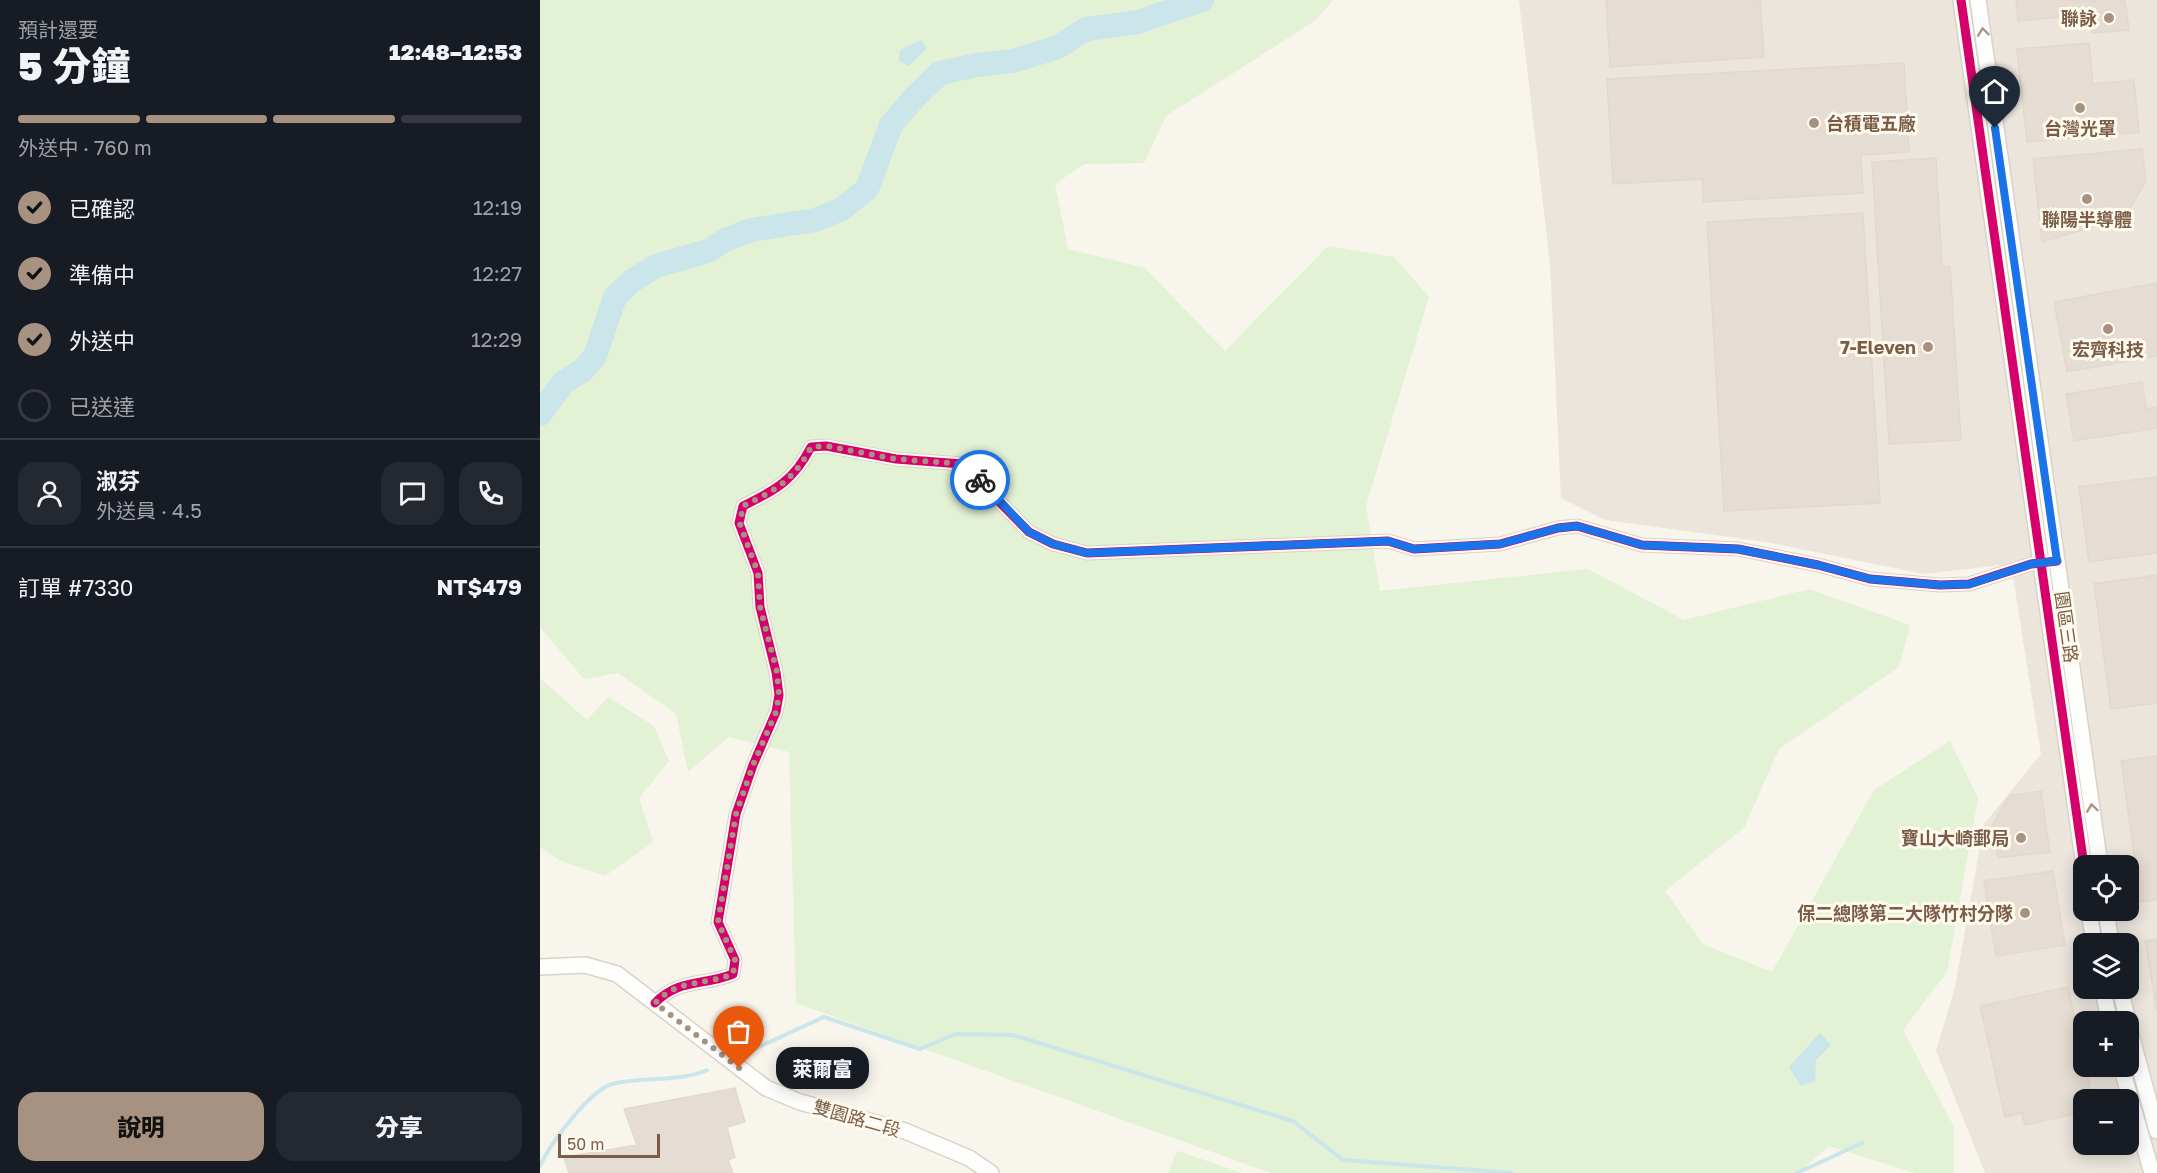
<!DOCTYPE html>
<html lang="zh-TW">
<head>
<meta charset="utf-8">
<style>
  body { margin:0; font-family:"Golos Text","Noto Sans TC",sans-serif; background:#242831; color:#f1f3f6; height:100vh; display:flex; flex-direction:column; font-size:22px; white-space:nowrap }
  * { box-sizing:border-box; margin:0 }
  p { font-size:20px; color:#9ea1a6 }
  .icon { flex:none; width:33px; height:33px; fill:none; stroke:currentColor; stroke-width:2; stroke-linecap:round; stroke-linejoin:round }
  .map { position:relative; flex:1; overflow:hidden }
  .details { display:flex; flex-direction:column; background:#171b24; width:540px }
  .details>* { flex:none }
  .buttons { position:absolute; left:1533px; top:855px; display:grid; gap:12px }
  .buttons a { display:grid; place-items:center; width:66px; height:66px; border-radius:12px; background:#171b24; box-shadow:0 3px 15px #0003; font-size:30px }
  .scale { position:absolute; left:18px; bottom:15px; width:102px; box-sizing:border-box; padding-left:6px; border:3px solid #7b5d47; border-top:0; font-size:16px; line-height:21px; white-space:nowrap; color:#7b5d47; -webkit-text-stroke:4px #fffaee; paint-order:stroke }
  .pin { position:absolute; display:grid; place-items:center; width:51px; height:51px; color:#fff; margin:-62px -26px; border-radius:50% 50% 50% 0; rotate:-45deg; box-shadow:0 0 6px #0007 }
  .pin .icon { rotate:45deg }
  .courier { position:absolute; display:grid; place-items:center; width:60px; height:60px; margin:-30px; border:4px solid #1a73e8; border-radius:50%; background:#fff; color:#222; box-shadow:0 2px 8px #0007 }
  .bubble { position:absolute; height:42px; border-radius:18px; background:#171b24; box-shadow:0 3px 15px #0003; font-size:20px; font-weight:800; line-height:42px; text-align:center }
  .overview em { font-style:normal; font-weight:800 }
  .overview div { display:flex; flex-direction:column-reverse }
  .overview { display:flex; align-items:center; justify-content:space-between; height:102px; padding:0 18px }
  h1 { font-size:39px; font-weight:800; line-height:45px }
  .bar { display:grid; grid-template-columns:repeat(4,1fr); gap:9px 6px; align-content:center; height:72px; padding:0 18px }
  .bar i { height:8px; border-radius:4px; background:#363941 }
  .bar .active { background:#a79281 }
  .bar p { grid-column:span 4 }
  .line { display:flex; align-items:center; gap:15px; padding:0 18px; border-top:2px solid #363941 }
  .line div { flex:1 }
  .round { display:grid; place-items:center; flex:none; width:63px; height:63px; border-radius:18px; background:#242831 }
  ol { padding:0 18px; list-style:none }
  li { display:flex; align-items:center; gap:18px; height:66px }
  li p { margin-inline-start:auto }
  li .icon { padding:6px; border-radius:50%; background:#a79281; color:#111; stroke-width:4 }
  li:last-child { color:#9ea1a6 }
  li i { width:33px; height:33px; border:3px solid #363941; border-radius:50% }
  .button { display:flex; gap:12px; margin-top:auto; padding:12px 18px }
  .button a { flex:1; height:69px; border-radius:18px; background:#a79281; color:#111; font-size:24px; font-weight:800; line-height:69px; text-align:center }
  .button a+a { background:#242831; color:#f1f3f6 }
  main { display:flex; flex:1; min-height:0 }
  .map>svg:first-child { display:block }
  .industrial { fill:#ebe5dc; fill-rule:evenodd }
  .green { fill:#e3f1d5 }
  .water { fill:#cae6eb }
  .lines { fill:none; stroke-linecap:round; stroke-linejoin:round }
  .stream { stroke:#cae6eb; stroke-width:4 }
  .river { stroke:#cae6eb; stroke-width:24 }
  .building { fill:#e5ddd3; stroke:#e2d8cd; stroke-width:1.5 }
  .minor-casing { stroke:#d8d2ca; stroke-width:15 }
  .tertiary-casing { stroke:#d8d2ca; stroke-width:18 }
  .minor { stroke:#fefefc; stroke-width:12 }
  .tertiary { stroke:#fefefc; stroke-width:15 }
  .cycleway-casing { stroke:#fffaee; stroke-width:13 }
  .cycleway { stroke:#d6006c; stroke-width:9 }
  .oneway { stroke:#a99586 }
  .done { stroke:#a79281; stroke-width:6; stroke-dasharray:0 10.8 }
  .route { stroke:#1a73e8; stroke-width:8 }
  .poi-dot { fill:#a79281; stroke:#fffaee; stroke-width:2 }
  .labels { text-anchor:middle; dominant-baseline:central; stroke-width:6; stroke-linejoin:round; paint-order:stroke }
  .poi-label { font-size:18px; font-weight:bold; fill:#7b5d47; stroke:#fffaee; text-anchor:end }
  .street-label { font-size:18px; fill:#7b5d47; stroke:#fffaee }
</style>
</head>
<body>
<main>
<section class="details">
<div class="overview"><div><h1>5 分鐘</h1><p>預計還要</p></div><em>12:48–12:53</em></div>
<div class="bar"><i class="active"></i><i class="active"></i><i class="active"></i><i></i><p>外送中 · 760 m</p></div>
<ol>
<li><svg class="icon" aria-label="check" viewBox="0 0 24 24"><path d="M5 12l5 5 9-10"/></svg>已確認<p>12:19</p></li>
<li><svg class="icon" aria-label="check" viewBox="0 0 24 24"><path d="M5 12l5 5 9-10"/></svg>準備中<p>12:27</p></li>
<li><svg class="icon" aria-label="check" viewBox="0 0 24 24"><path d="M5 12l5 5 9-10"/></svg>外送中<p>12:29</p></li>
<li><i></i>已送達</li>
</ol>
<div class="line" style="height:108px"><a class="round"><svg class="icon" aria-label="person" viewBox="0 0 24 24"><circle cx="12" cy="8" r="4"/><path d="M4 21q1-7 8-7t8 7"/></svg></a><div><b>淑芬</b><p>外送員 · 4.5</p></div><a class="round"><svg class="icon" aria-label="chat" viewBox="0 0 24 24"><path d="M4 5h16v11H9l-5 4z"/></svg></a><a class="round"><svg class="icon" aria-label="phone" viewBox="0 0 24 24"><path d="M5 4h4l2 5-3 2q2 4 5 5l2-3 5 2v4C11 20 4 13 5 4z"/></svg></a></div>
<div class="line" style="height:78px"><div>訂單 #7330</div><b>NT$479</b></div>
<div class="button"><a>說明</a><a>分享</a></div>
</section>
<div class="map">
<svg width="1617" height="1173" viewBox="0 0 1617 1173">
  <rect width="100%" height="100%" fill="#f8f5ec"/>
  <!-- industrial -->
  <path class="industrial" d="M979,0H1617V1173H1445L1396,1051L1415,987L1444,824L1501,754L1471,564L1384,574L1226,542L1065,520L1021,498L1010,263ZM1544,866H1588V910H1544ZM1544,944H1588V988H1544ZM1544,1022H1588V1066H1544ZM1544,1100H1588V1144H1544Z"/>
  <!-- green -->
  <g class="green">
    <polygon points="0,0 793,0 776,20 626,116 604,163 544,164 515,184 528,249 605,268 685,351 788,246 854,257 889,297 826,506 840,591 1048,569 1144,620 1269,589 1370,625 1359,667 1239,749 1204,828 1125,891 1163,944 1232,972 1334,790 1410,741 1438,798 1407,972 1363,1030 1414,1127 1414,1173 1375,1173 1289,1146 1258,1173 731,1173 256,1003 249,752 189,737 148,772 136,714 78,673 44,679 0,627"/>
    <polygon points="0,678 47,720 68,697 114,726 129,761 99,798 113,842 65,876 19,860 0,847"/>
    <polygon points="637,1151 638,1151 702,1173 628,1173"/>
  </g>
  <!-- water -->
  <g class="water">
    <polygon points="381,40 387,48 369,66 359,61 360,50"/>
    <polygon points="1280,1033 1291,1045 1276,1060 1275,1081 1261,1086 1249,1067"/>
  </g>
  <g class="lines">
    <!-- stream -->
    <g class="stream">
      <polyline points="210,1051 284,1017 380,1049 415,1034 473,1035 753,1121 803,1160 972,1173"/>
      <path d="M0,1166C10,1144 49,1091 72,1084C103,1076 137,1083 167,1070"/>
      <polyline points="1257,1173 1322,1143"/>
    </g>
    <!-- river -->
    <polyline class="river" points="0,414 23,383 43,370 55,356 75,297 93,280 116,266 168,251 185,240 211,230 275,220 302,209 327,189 351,125 374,98 400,73 437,65 473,61 518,47 546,29 598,22 662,0"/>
  </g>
  <!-- building -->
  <g class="building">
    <polygon points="1066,0 1220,0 1224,57 1070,67"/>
    <polygon points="1476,0 1585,0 1589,30 1552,33 1550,14 1478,21"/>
    <polygon points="1549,43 1553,84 1594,80 1599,132 1487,142 1477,49"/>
    <polygon points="1364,63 1369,152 1321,155 1323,193 1163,202 1162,179 1073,184 1067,79"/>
    <polygon points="1602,149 1606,181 1585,217 1502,242 1493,159"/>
    <polygon points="1396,158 1402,267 1410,267 1421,440 1349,444 1332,162"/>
    <polygon points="1323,213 1340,503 1184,511 1167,222"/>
    <polygon points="1617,283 1617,356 1527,372 1514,302"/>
    <polygon points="1602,382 1606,409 1617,407 1617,428 1534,441 1526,394"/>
    <polygon points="1617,477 1617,553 1549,562 1539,487"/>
    <polygon points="1617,575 1617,703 1571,709 1554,584"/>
    <polygon points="1617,756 1617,899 1601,902 1581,761"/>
    <polygon points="1501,791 1510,852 1458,858 1453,824 1469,796"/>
    <polygon points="1513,871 1525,945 1456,956 1444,881"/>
    <polygon points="1617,939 1617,1010 1605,941"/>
    <polygon points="1528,987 1553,1100 1544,1100 1544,1112 1485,1125 1482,1113 1465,1117 1440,1006"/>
    <polygon points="195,1088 205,1122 187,1127 195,1157 188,1160 193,1173 29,1173 24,1157 97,1145 84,1109"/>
  </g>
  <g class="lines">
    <defs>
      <path id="minor" d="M115,1003C139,978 164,986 193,974L195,960L178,922L196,814L213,765L236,712L239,695L236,672L220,607L218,573L199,523L203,506C236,490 254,480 271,447L286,446L356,459L422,464L489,532L513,544L547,553L848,541L874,549L960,544L1018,528L1037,526L1102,545L1198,549L1278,565L1330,579L1400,585L1429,584L1491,564L1517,561"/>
      <g id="tertiary">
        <polyline points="1421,0 1544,866"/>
        <polyline points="1438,0 1560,866"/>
        <polyline points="1549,910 1554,944"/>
        <polyline points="1566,910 1571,944"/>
        <polyline points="0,967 45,965 77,974 226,1088 260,1102 365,1131 429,1158 451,1173"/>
        <polyline points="1562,988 1570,1022"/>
        <polyline points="1580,988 1588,1022"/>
        <polyline points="1588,1024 1617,1131"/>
        <polyline points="1581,1066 1612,1173"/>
      </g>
    </defs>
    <!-- minor casing -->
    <use href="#minor" class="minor-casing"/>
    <!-- tertiary casing -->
    <use href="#tertiary" class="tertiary-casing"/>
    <!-- minor -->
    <use href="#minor" class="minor"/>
    <!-- tertiary -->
    <use href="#tertiary" class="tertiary"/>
    <defs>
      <g id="cycleway">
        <polyline points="1421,0 1544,866"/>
        <path d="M115,1003C139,978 164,986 193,974L195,960L178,922L196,814L213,765L236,712L239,695L236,672L220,607L218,573L199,523L203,506C236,490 254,480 271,447L286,446L356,459L422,464L489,532L513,544L547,553L848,541L874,549L960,544L1018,528L1037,526L1102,545L1198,549L1278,565L1330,579L1400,585L1429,584L1491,564L1517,561"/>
      </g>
    </defs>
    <!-- cycleway casing -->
    <use href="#cycleway" class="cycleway-casing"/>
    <!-- cycleway -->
    <use href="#cycleway" class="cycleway"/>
  </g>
  <!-- one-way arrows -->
  <defs><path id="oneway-chevron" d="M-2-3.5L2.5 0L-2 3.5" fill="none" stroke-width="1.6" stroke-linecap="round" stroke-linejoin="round" transform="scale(1.5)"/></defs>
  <g class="oneway">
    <use href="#oneway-chevron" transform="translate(1443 32) rotate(-97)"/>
    <use href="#oneway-chevron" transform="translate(1552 808) rotate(-98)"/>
  </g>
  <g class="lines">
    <!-- done -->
    <path class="done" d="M199,1068L115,1003C139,978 164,986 193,974L195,960L178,922L196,814L213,765L236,712L239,695L237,672L220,607L218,573L200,524L203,506C236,490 254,480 271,447L286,446L356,459L422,464L440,480"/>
    <!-- route -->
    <polyline class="route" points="440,480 489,532 513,544 547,553 848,541 874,549 960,544 1018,528 1037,526 1102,545 1198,549 1278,565 1330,579 1400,585 1430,584 1491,564 1517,561 1455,128"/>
  </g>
  <!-- markers -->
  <g class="poi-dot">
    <circle cx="1569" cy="18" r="6"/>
    <circle cx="1540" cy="108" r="6"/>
    <circle cx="1274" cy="123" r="6"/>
    <circle cx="1547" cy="199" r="6"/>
    <circle cx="1568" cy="329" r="6"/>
    <circle cx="1388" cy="347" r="6"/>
    <circle cx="1481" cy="838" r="6"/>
    <circle cx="1485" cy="913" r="6"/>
  </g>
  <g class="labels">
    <!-- poi labels -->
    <g class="poi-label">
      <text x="1557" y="18">聯詠</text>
      <text x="1286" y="123" text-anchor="start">台積電五廠</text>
      <text x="1540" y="128" text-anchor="middle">台灣光罩</text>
      <text x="1547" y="219" text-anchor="middle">聯陽半導體</text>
      <text x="1376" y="347">7-Eleven</text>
      <text x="1568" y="349" text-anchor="middle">宏齊科技</text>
      <text x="1469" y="838">寶山大崎郵局</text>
      <text x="1473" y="913">保二總隊第二大隊竹村分隊</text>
    </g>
    <!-- street labels -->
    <g class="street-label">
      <text transform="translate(1527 627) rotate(82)">園區三路</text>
      <text transform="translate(317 1118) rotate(16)">雙園路二段</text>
    </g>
  </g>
</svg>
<div class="buttons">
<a><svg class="icon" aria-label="locate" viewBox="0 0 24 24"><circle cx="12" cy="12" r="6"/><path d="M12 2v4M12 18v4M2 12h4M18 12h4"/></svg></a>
<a><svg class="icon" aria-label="layers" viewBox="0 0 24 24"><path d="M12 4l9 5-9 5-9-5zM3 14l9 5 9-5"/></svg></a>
<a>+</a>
<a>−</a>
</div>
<div class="scale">50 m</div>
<div class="pin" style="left:199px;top:1068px;background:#ea580c"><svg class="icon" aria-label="bag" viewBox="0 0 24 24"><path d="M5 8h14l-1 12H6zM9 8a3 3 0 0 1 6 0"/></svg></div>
<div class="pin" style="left:1455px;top:128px;background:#1f2937"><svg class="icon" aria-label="home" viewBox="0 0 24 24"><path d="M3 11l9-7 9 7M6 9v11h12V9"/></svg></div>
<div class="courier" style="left:440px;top:480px"><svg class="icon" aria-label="bike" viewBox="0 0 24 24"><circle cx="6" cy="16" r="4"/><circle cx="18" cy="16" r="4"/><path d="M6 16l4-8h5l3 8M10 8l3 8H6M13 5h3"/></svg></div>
<div class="bubble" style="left:236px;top:1047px;width:93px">萊爾富</div>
</div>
</main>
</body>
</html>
